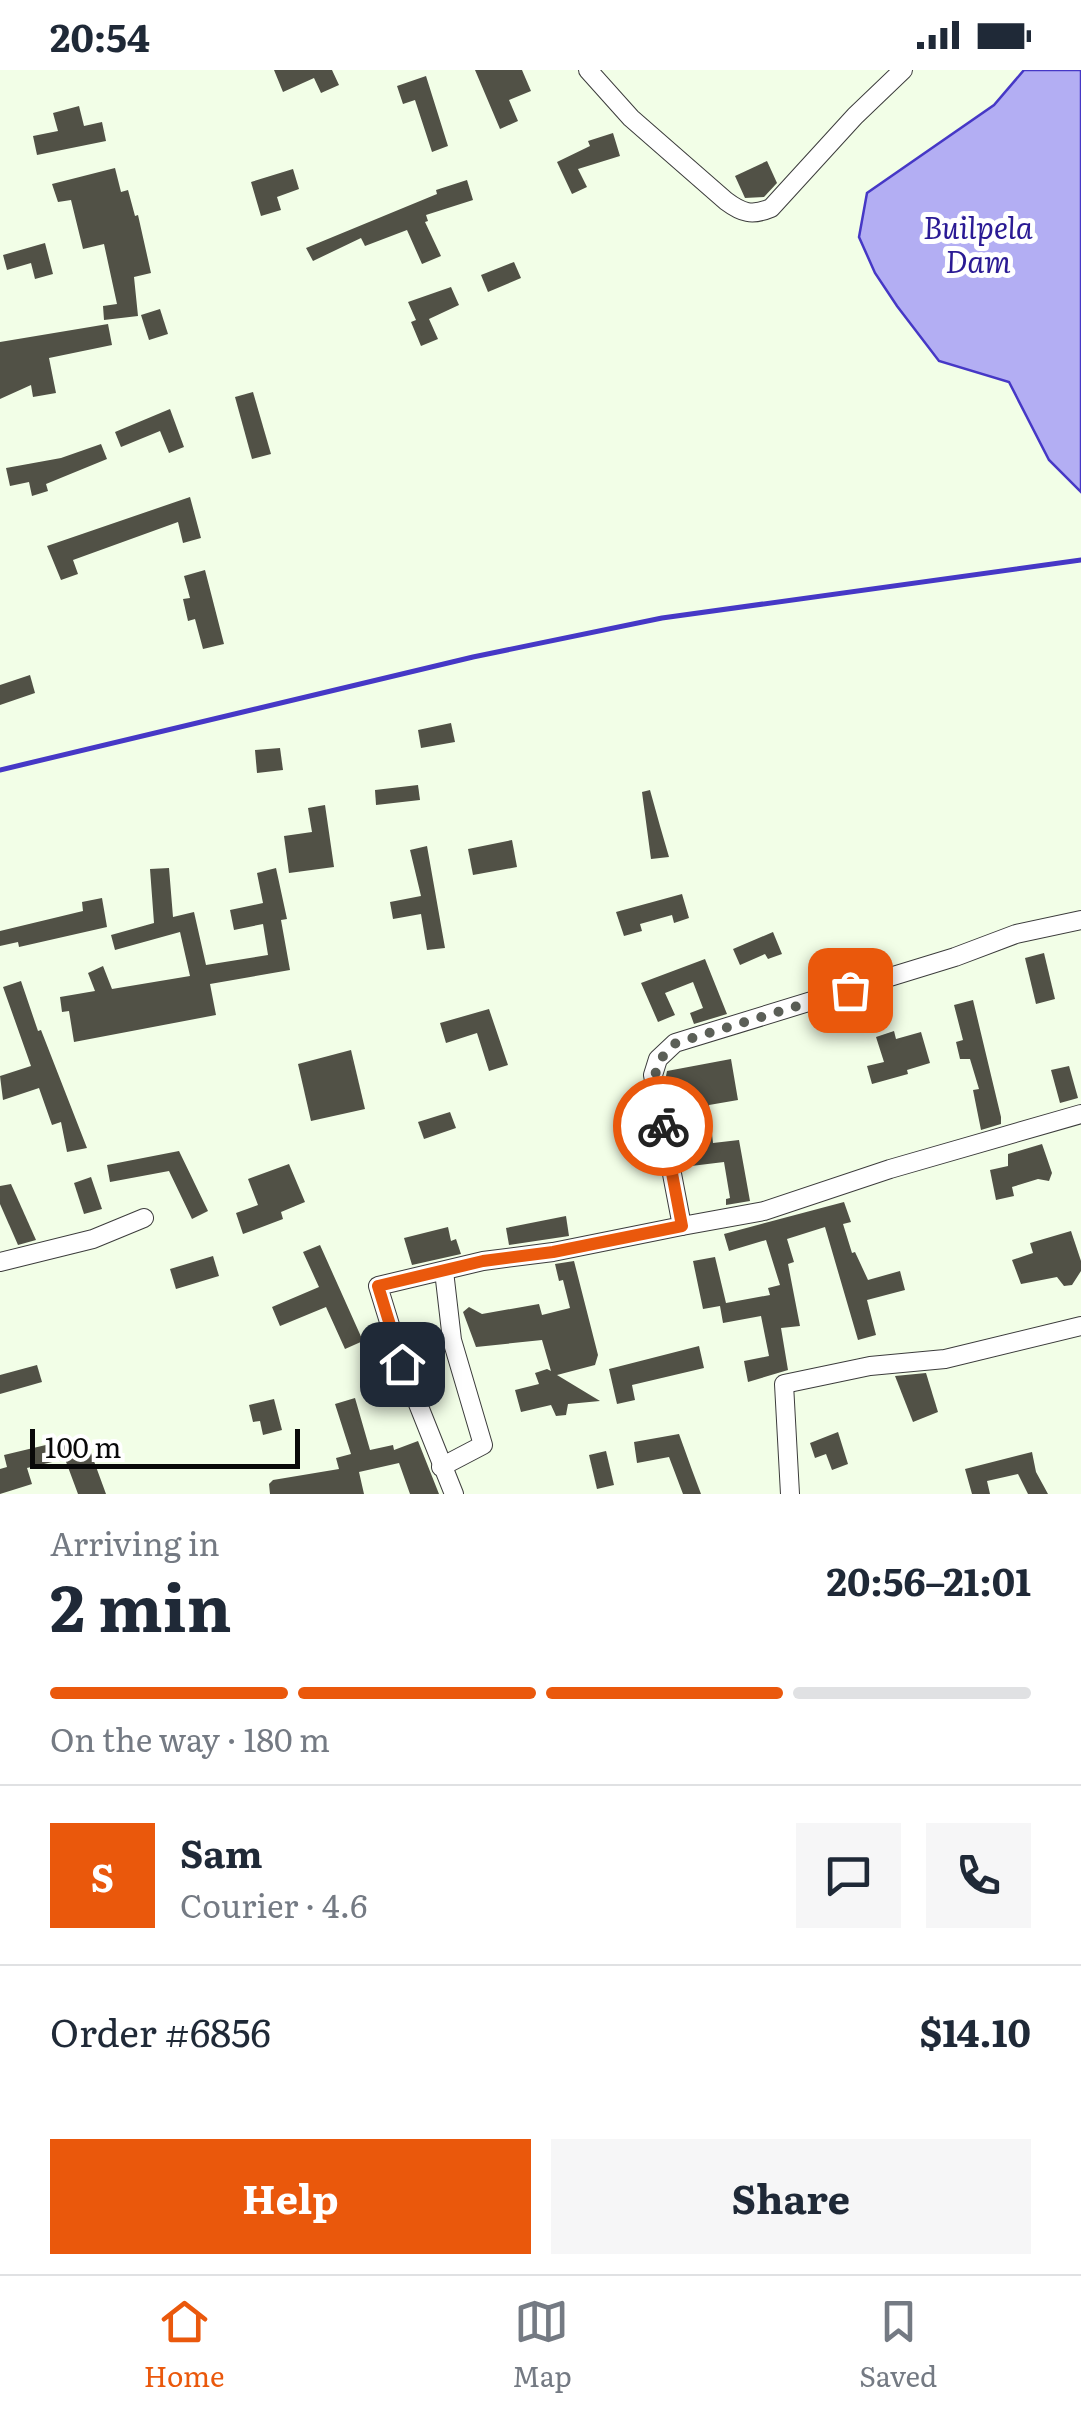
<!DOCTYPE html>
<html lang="en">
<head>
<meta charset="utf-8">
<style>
  body { margin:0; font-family:Literata,serif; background:#f6f6f7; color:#1f2937; height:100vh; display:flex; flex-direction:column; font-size:38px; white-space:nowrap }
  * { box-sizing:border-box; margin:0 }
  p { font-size:32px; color:#747a83 }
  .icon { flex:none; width:55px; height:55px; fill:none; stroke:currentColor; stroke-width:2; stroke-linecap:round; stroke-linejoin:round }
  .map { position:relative; height:1424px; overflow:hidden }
  .panel { display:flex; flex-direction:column; background:#fff; flex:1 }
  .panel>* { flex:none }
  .scale { position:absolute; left:30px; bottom:25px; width:270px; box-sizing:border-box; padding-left:10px; border:5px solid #090909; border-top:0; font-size:28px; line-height:35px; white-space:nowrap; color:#090909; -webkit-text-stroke:8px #fff; paint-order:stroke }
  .pin { position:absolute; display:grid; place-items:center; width:85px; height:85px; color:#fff; margin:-42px; border-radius:20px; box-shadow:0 5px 15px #0006 }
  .courier { position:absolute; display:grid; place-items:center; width:100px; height:100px; margin:-50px; border:8px solid #ea580c; border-radius:50%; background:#fff; color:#222; box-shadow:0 2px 12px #0007 }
  .summary em { font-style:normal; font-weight:700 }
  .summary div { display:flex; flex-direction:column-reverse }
  .summary { display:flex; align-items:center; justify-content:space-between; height:170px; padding:0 50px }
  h1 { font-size:65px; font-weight:700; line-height:75px }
  .bar { display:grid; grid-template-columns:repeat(4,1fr); gap:15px 10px; align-content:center; height:120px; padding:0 50px }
  .bar i { height:12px; border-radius:8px; background:#e0e1e3 }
  .bar .selected { background:#ea580c }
  .bar p { grid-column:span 4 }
  .line { display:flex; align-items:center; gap:25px; padding:0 50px; border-top:2px solid #e0e1e3 }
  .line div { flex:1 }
  .round { display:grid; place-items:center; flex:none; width:105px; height:105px; border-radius:0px; background:#f6f6f7 }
  .action { display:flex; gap:20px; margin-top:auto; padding:20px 50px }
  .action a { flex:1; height:115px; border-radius:0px; background:#ea580c; color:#fff; font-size:40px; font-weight:700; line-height:115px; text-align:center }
  .action a+a { background:#f6f6f7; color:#1f2937 }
  .status { display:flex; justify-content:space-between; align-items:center; height:70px; padding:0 50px; background:#fff; direction:ltr }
  .status svg { height:28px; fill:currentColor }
  .tabs { display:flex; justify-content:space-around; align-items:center; height:140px; border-top:2px solid #e0e1e3; background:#fff; font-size:28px; color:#747a83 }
  .tabs a { display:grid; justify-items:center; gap:5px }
  .tabs .selected { color:#ea580c }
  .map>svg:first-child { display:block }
  .water { fill:#b3aef3; stroke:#4638c6; stroke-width:2.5 }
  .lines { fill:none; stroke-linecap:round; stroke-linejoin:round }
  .stream { stroke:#4638c6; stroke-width:5 }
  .building { fill:#515146 }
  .street-casing { stroke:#3c3c3c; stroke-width:20 }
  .street { stroke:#fff; stroke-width:18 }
  .done { stroke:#5b5f57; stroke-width:10; stroke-dasharray:0 18 }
  .route { stroke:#ea580c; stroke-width:12 }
  .labels { text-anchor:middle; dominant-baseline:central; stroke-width:10; stroke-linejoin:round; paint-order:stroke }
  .water-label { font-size:30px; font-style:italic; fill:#2a1a94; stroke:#fff }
</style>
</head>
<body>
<div class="status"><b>20:54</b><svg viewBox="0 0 49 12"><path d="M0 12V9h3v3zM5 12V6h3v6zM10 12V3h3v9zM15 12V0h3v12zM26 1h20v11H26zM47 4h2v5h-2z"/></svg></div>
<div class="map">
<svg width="1081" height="1424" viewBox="0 0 1081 1424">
  <rect width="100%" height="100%" fill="#f2fee7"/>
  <!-- water -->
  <polygon class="water" points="1024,0 1081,0 1081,422 1049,390 1009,312 939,291 897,236 875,203 859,167 867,123 994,35"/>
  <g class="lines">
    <!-- stream -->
    <polyline class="stream" points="0,700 473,587 662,548 1081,490"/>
  </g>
  <!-- building -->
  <g class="building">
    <polygon points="274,0 332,0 339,15 321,23 314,8 283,22"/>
    <polygon points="475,0 522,0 531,21 509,30 518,51 500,59"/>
    <polygon points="426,6 448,76 432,82 415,30 403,34 397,16"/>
    <polygon points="79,36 84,56 102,52 106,71 37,85 33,66 58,61 53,43"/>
    <polygon points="613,63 620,86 578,99 587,117 572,124 557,92 590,76 588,71"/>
    <polygon points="767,91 777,113 764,127 745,128 735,106"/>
    <polygon points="115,98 121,122 128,120 135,146 138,145 151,203 134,207 138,246 104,250 103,236 117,234 104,174 83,179 71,130 58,132 52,114"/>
    <polygon points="293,99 299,119 277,127 281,140 261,146 251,112"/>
    <polygon points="467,110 473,130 426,145 428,151 425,152 441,186 422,194 407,160 365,176 361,168 313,191 306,178 437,124 436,120"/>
    <polygon points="45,173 53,204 35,209 31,193 7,200 3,185"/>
    <polygon points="514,192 521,208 488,222 481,205"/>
    <polygon points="451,217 459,235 429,249 438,269 421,276 411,252 416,250 408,232"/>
    <polygon points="160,239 168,264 149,270 141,245"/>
    <polygon points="108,254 112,275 49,288 56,323 33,327 31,315 0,329 0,272"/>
    <polygon points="253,322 271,384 252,389 235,327"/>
    <polygon points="170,339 184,377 169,383 160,361 121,377 115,362"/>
    <polygon points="101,374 107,389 46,414 48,421 32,426 29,412 10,416 6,398 61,388"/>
    <polygon points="190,427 201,468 183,473 178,452 73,490 78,504 61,510 47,476"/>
    <polygon points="205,500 224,574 203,579 195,549 188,551 183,529 190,528 184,506"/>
    <polygon points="30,605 35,623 0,635 0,615"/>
    <polygon points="451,653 455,672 421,678 418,660"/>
    <polygon points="280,678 283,700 257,703 255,680"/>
    <polygon points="418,715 420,730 376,735 375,720"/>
    <polygon points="650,720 660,756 669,787 651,789 642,722"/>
    <polygon points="325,735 334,797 289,803 284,766 312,762 308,738"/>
    <polygon points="512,770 517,797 473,805 468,779"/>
    <polygon points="427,776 445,878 427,880 421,844 393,849 390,832 421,826 410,780"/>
    <polygon points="169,798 173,847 194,842 206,895 268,885 263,854 234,860 230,840 263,833 257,803 276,798 287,849 281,850 290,900 210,914 216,945 74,972 69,941 62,942 60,927 95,921 88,903 103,896 112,919 190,906 180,862 115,880 111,865 154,853 150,799"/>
    <polygon points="682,824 689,848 674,853 672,845 640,854 642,861 624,866 616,842"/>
    <polygon points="102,828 107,857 19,877 18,872 0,876 0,861 83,841 82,832"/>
    <polygon points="773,862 782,884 768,889 765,884 740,895 733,879"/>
    <polygon points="1044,883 1055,929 1036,934 1025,888"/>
    <polygon points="705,889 727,944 694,954 690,943 703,938 693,912 665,923 675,945 658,952 641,913"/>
    <polygon points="21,911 38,961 41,960 87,1078 67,1082 61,1052 52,1055 39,1018 3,1030 0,1006 31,996 3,917"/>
    <polygon points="973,930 1001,1047 1001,1054 981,1060 973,1020 979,1019 970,989 960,989 956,972 963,970 954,935"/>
    <polygon points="489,939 508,995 489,1001 477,963 446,973 440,953"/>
    <polygon points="894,961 896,969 921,962 930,993 907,1000 908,1004 872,1014 867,996 884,992 876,967"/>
    <polygon points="351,980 365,1039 311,1051 298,994"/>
    <polygon points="731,989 738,1030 709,1035 713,1073 739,1070 750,1131 726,1135 726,1129 730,1128 724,1092 683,1097 666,1006 667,1001"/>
    <polygon points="1069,996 1078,1028 1060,1033 1051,1000"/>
    <polygon points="450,1042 456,1058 424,1069 418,1052"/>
    <polygon points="1042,1074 1052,1103 1049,1111 1038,1109 1012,1117 1014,1126 996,1130 990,1100 1008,1096 1008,1084"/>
    <polygon points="179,1081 208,1141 192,1149 169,1101 110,1112 107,1095"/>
    <polygon points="289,1094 305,1132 281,1142 283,1149 243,1164 236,1143 258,1135 248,1109"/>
    <polygon points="91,1107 102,1139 84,1144 74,1113"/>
    <polygon points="11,1114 36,1170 18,1175 0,1134 0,1116"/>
    <polygon points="844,1132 851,1152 843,1154 852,1183 855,1182 868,1210 900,1201 905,1220 867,1230 876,1265 858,1270 825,1157 787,1169 794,1192 788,1194 800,1256 781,1258 788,1300 748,1312 744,1291 769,1286 761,1246 723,1253 720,1236 703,1239 693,1191 715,1187 726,1233 770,1225 768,1218 780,1215 766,1170 729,1181 724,1164"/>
    <polygon points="566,1146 569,1166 509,1175 506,1158"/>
    <polygon points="448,1157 451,1171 456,1169 461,1184 412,1195 404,1168"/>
    <polygon points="1071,1161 1081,1191 1081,1201 1072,1215 1064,1216 1057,1207 1021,1214 1012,1190 1033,1183 1030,1173"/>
    <polygon points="320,1175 363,1271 345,1279 326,1237 280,1256 272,1237 319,1217 303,1182"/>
    <polygon points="213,1186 219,1206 176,1219 170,1199"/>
    <polygon points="574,1191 598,1285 595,1295 557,1305 600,1331 568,1334 566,1345 556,1346 551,1335 521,1342 515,1320 539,1314 535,1303 547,1299 551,1301 542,1270 476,1277 463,1242 469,1237 482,1244 539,1234 542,1245 570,1238 563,1210 559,1211 555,1194"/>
    <polygon points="699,1276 704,1298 632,1315 635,1330 617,1334 609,1299"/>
    <polygon points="37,1295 42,1312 0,1324 0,1305"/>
    <polygon points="926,1303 938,1342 913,1352 895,1306"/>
    <polygon points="355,1328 370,1380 393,1375 394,1380 418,1371 439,1424 410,1424 399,1393 359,1402 364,1424 270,1424 269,1414 273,1410 339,1399 336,1388 351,1384 335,1334"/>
    <polygon points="274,1329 282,1360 263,1365 260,1351 253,1352 249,1335"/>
    <polygon points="838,1362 848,1394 832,1400 826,1384 815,1388 810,1373"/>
    <polygon points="679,1364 692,1400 701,1424 683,1424 669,1387 637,1393 634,1372"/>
    <polygon points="75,1368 79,1388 91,1383 106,1424 78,1424 65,1389 27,1398 32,1414 0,1424 0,1399 7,1397 4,1385"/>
    <polygon points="606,1381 614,1415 597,1419 589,1385"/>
    <polygon points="1032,1382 1036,1402 1048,1424 1028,1424 1018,1404 987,1411 990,1424 972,1424 965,1399"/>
  </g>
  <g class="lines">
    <defs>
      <g id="street">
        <path d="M588,0L631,48L726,131C742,143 752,146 771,138L855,46L903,0"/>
        <polyline points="682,1156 764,1141 890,1099 1081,1044"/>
        <polyline points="0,1192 93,1169 144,1148"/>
        <polyline points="441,1397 483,1375 452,1270 444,1201"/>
        <polyline points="454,1424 402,1294 378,1216 483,1191 553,1182 682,1156 653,1005 658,989 675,973 955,887 1016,864 1081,850"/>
        <polyline points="790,1424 784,1314 870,1296 945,1289 1081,1256"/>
      </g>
    </defs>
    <!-- street casing -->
    <use href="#street" class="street-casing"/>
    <!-- street -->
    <use href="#street" class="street"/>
  </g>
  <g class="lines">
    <!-- done -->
    <path class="done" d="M663,1056C656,1021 644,999 676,973L850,920"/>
    <!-- route -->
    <polyline class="route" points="402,1294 378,1216 483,1191 553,1182 682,1156 663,1056"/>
  </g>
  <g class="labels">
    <!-- water labels -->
    <g class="water-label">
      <text x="978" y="156">Builpela<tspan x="978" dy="34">Dam</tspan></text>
    </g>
  </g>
</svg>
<div class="scale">100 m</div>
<div class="pin" style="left:850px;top:920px;background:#ea580c"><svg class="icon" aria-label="bag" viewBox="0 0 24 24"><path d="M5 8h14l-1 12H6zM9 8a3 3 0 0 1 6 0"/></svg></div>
<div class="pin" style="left:402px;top:1294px;background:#1f2937"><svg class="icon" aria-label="home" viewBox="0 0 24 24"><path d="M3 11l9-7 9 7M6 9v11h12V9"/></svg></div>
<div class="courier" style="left:663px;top:1056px"><svg class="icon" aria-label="bike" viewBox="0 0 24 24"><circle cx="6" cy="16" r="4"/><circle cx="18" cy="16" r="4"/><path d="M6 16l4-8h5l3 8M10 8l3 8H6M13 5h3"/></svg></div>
</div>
<section class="panel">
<div class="summary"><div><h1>2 min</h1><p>Arriving in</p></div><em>20:56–21:01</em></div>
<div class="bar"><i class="selected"></i><i class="selected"></i><i class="selected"></i><i></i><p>On the way · 180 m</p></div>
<div class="line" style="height:180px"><b class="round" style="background:#ea580c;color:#fff">S</b><div><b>Sam</b><p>Courier · 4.6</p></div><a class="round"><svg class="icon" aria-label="chat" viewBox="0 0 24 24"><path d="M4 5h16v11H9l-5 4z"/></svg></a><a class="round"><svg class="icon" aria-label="phone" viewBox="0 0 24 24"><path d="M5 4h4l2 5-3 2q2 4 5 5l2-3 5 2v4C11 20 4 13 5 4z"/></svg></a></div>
<div class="line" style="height:130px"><div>Order #6856</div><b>$14.10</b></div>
<div class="action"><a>Help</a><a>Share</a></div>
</section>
<nav class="tabs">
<a class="selected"><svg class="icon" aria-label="home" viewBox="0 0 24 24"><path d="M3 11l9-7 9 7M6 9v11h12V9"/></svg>Home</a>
<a><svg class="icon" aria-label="map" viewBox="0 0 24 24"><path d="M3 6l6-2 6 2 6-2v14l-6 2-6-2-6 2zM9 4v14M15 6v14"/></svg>Map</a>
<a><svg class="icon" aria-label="saved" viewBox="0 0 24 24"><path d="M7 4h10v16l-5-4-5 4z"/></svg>Saved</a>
</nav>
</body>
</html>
